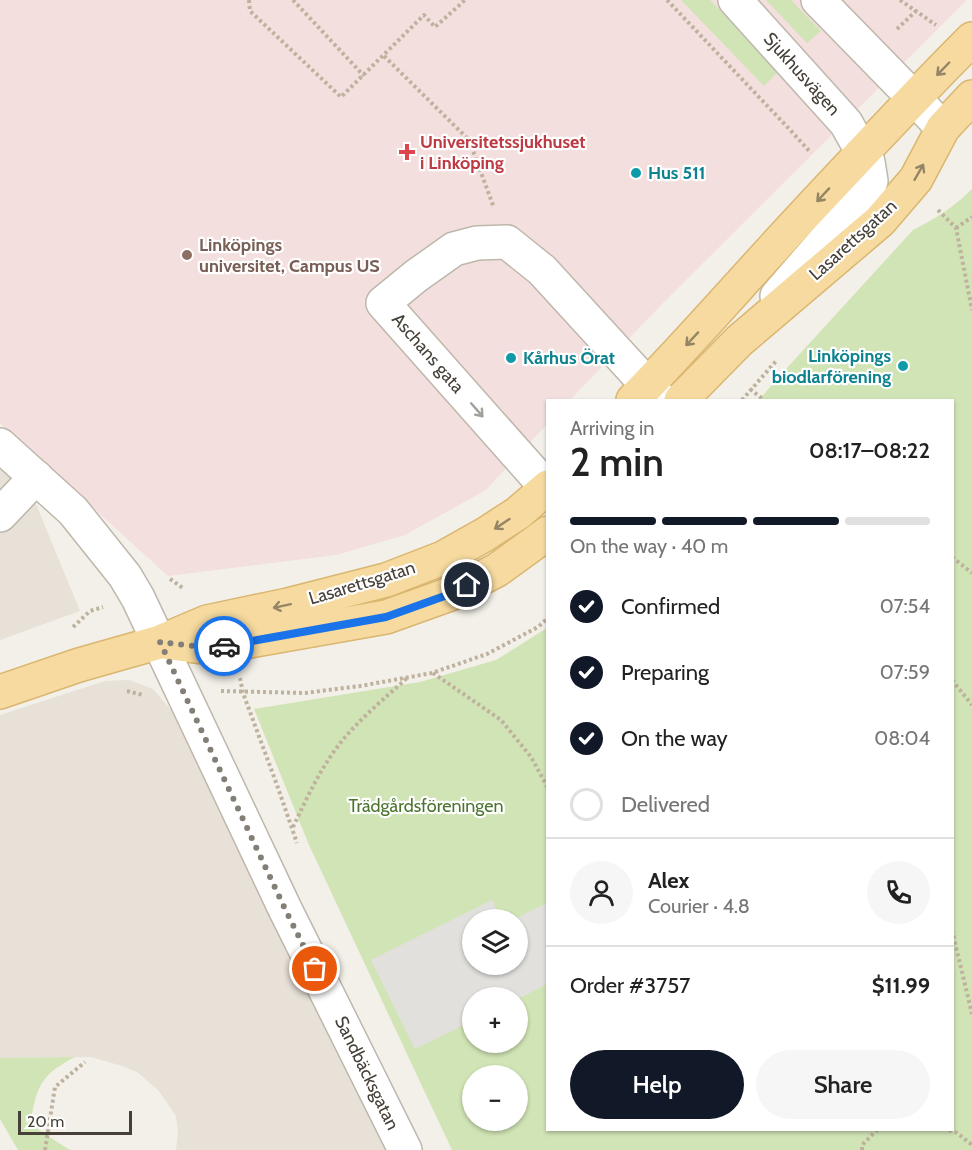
<!DOCTYPE html>
<html lang="en">
<head>
<meta charset="utf-8">
<style>
  body { margin:0; font-family:Cabin,sans-serif; background:#f6f6f6; color:#222; height:100vh; display:flex; flex-direction:column; font-size:22px; white-space:nowrap }
  * { box-sizing:border-box; margin:0 }
  p { font-size:20px; color:#767676 }
  .icon { flex:none; width:33px; height:33px; fill:none; stroke:currentColor; stroke-width:2; stroke-linecap:round; stroke-linejoin:round }
  .map { position:relative; flex:1; overflow:hidden }
  .drawer { position:absolute; left:546px; top:399px; width:408px; height:732px; display:flex; flex-direction:column; background:#fff; border-radius:0px; box-shadow:0 2px 4px #0004 }
  .drawer>* { flex:none }
  .buttons { position:absolute; left:462px; top:909px; display:grid; gap:12px }
  .buttons a { display:grid; place-items:center; width:66px; height:66px; border-radius:50%; background:#fff; box-shadow:0 2px 4px #0004; font-size:30px }
  .scale { position:absolute; left:18px; bottom:15px; width:114px; box-sizing:border-box; padding-left:6px; border:3px solid #464038; border-top:0; font-size:16px; line-height:21px; white-space:nowrap; color:#464038; -webkit-text-stroke:4px #fff; paint-order:stroke }
  .pin { position:absolute; display:grid; place-items:center; width:51px; height:51px; color:#fff; margin:-26px; border:3px solid #fff; border-radius:50%; box-shadow:0 2px 6px #0007 }
  .courier { position:absolute; display:grid; place-items:center; width:60px; height:60px; margin:-30px; border:4px solid #1a73e8; border-radius:50%; background:#fff; color:#222; box-shadow:0 2px 8px #0007 }
  .summary em { font-style:normal; font-weight:600 }
  .summary div { display:flex; flex-direction:column-reverse }
  .summary { display:flex; align-items:center; justify-content:space-between; height:102px; padding:0 24px }
  h1 { font-size:39px; font-weight:600; line-height:45px }
  .bar { display:grid; grid-template-columns:repeat(4,1fr); gap:9px 6px; align-content:center; height:72px; padding:0 24px }
  .bar i { height:8px; border-radius:4px; background:#e0e0e0 }
  .bar .active { background:#111827 }
  .bar p { grid-column:span 4 }
  .line { display:flex; align-items:center; gap:15px; padding:0 24px; border-top:2px solid #e0e0e0 }
  .line div { flex:1 }
  .round { display:grid; place-items:center; flex:none; width:63px; height:63px; border-radius:32px; background:#f6f6f6 }
  ol { padding:0 24px; list-style:none }
  li { display:flex; align-items:center; gap:18px; height:66px }
  li p { margin-inline-start:auto }
  li .icon { padding:6px; border-radius:50%; background:#111827; color:#fff; stroke-width:4 }
  li:last-child { color:#767676 }
  li i { width:33px; height:33px; border:3px solid #e0e0e0; border-radius:50% }
  .action { display:flex; gap:12px; margin-top:auto; padding:12px 24px }
  .action a { flex:1; height:69px; border-radius:36px; background:#111827; color:#fff; font-size:24px; font-weight:600; line-height:69px; text-align:center }
  .action a+a { background:#f6f6f6; color:#222 }
  .map>svg:first-child { display:block }
  .residential { fill:#e7e1d7 }
  .medical { fill:#f3dfdd }
  .green { fill:#d1e4b5; fill-rule:evenodd }
  .parking { fill:#e2e0dd }
  .lines { fill:none; stroke-linecap:round; stroke-linejoin:round }
  .minor-casing { stroke:#beb7ac; stroke-width:36 }
  .major-casing { stroke:#dab670; stroke-width:36 }
  .path { stroke:#beb29f; stroke-width:4; stroke-dasharray:3 3; stroke-linecap:butt }
  .minor { stroke:#fff; stroke-width:33 }
  .major { stroke:#f6da9f; stroke-width:33 }
  .oneway { stroke:#958566 }
  .oneway2 { stroke:#a2a09c }
  .done { stroke:#837e76; stroke-width:6; stroke-dasharray:0 10.8 }
  .route { stroke:#1a73e8; stroke-width:8 }
  .health-dot { fill:#e0444e; stroke:#fff; stroke-width:2 }
  .culture-dot { fill:#0f9aa8; stroke:#fff; stroke-width:2 }
  .education-dot { fill:#8d6e63; stroke:#fff; stroke-width:2 }
  .labels { text-anchor:middle; dominant-baseline:central; stroke-width:4.5; stroke-linejoin:round; paint-order:stroke }
  .street-label { font-size:18px; fill:#464038; stroke:#fff }
  .health-label { font-size:18px; font-weight:bold; fill:#be3a42; stroke:#fff; text-anchor:start }
  .culture-label { font-size:18px; font-weight:bold; fill:#0d838f; stroke:#fff; text-anchor:start }
  .education-label { font-size:18px; font-weight:bold; fill:#785e54; stroke:#fff; text-anchor:start }
  .park-label { font-size:18px; fill:#4c742f; stroke:#fff }
</style>
</head>
<body>
<div class="map">
<svg width="972" height="1150" viewBox="0 0 972 1150">
  <rect width="100%" height="100%" fill="#f3f0e9"/>
  <!-- residential -->
  <g class="residential">
    <polygon points="0,465 31,492 80,611 0,640"/>
    <polygon points="129,680 153,689 171,710 385,1150 176,1150 178,1132 176,1116 158,1090 137,1072 122,1066 91,1057 0,1058 0,715 105,681"/>
  </g>
  <!-- medical -->
  <polygon class="medical" points="0,0 967,0 662,304 570,400 548,400 547,424 486,490 405,535 336,555 168,576 0,423"/>
  <!-- green -->
  <g class="green">
    <polygon points="681,0 710,0 779,71 764,86"/>
    <polygon points="766,0 791,0 821,31 807,43"/>
    <path d="M972,189V1150H452L309,845L254,709L420,682L496,660L547,628L548,1130H952V400H759L775,381L913,230C935,219 954,207 972,189ZM472,920H518V964H472ZM472,998H518V1042H472ZM472,1076H518V1120H472Z"/>
    <path d="M75,1057C42,1074 37,1085 31,1120L39,1130L68,1149L72,1150H18L0,1119V1058Z"/>
  </g>
  <!-- parking -->
  <polygon class="parking" points="492,900 501,919 472,920 472,964 518,964 518,920 514,919 547,903 547,984 518,999 518,998 472,998 472,1021 415,1049 371,960"/>
  <g class="lines">
    <defs>
      <g id="minor">
        <polyline points="735,0 846,123 868,162 871,181 867,192 777,296"/>
        <polyline points="818,0 943,128"/>
        <polyline points="0,445 73,511 125,576 138,598 285,909 405,1150"/>
        <polyline points="547,488 383,303 416,276 454,249 477,243 507,242 542,270 661,400"/>
        <polyline points="0,515 36,477"/>
      </g>
      <g id="major">
        <path d="M633,400C691,341 745,278 802,217C858,157 914,97 972,39"/>
        <polyline points="681,400 739,341 880,221 916,179 943,128 972,97"/>
        <polyline points="162,642 210,648 386,617 453,593 497,570 548,533"/>
        <polyline points="0,692 79,665 160,642 207,622 288,605 386,580 443,558 484,535 518,513 548,487"/>
      </g>
    </defs>
    <!-- minor casing -->
    <use href="#minor" class="minor-casing"/>
    <!-- major casing -->
    <use href="#major" class="major-casing"/>
    <!-- path -->
    <g class="path">
      <polyline points="249,0 250,11 341,97 424,15 435,27 465,0"/>
      <polyline points="293,0 364,76"/>
      <polyline points="667,0 793,133 811,153"/>
      <polyline points="900,0 936,25"/>
      <polyline points="897,29 916,11"/>
      <polyline points="384,56 469,140 494,208"/>
      <polyline points="938,210 956,228 972,310"/>
      <polyline points="956,228 972,217"/>
      <polyline points="750,389 764,400"/>
      <polyline points="742,400 777,360"/>
      <polyline points="952,557 972,573"/>
      <polyline points="170,579 184,589"/>
      <polyline points="73,627 90,611 103,607"/>
      <polyline points="433,673 501,720 531,757 548,788"/>
      <polyline points="240,678 243,693 277,785 297,843"/>
      <polyline points="952,680 972,705"/>
      <polyline points="127,691 143,695"/>
      <polyline points="221,691 305,693 360,686 432,673 487,654 538,627 548,618"/>
      <path d="M293,827C306,800 319,771 338,746C356,722 384,699 407,678"/>
      <polyline points="952,930 972,1014"/>
      <polyline points="949,1130 957,1133 972,1145"/>
      <polyline points="45,1150 55,1087 85,1062"/>
      <polyline points="862,1150 862,1145 877,1130"/>
    </g>
    <!-- minor -->
    <use href="#minor" class="minor"/>
    <!-- major -->
    <use href="#major" class="major"/>
  </g>
  <!-- one-way arrows -->
  <defs><path id="oneway-shaft" d="M-6 0H5M1.5-3L5.5 0L1.5 3" fill="none" stroke-width="1.6" stroke-linecap="round" stroke-linejoin="round" transform="scale(1.5)"/></defs>
  <g class="oneway">
    <use href="#oneway-shaft" transform="translate(943 69) rotate(134)"/>
    <use href="#oneway-shaft" transform="translate(919 172) rotate(-60)"/>
    <use href="#oneway-shaft" transform="translate(823 195) rotate(133)"/>
    <use href="#oneway-shaft" transform="translate(692 339) rotate(133)"/>
    <use href="#oneway-shaft" transform="translate(502 524) rotate(146)"/>
    <use href="#oneway-shaft" transform="translate(282 606) rotate(168)"/>
  </g>
  <use class="oneway2" href="#oneway-shaft" transform="translate(477 410) rotate(49)"/>
  <g class="lines">
    <!-- done -->
    <polyline class="done" points="224,646 210,648 160,642 285,909 315,969"/>
    <!-- route -->
    <polyline class="route" points="224,646 386,617 453,593 467,585"/>
  </g>
  <!-- markers -->
  <path class="health-dot" d="M404 143h6v6h6v6h-6v6h-6v-6h-6v-6h6z"/>
  <g class="culture-dot">
    <circle cx="636" cy="173" r="6"/>
    <circle cx="511" cy="358" r="6"/>
    <circle cx="903" cy="366" r="6"/>
  </g>
  <circle class="education-dot" cx="187" cy="255" r="6"/>
  <g class="labels">
    <!-- street labels -->
    <g class="street-label">
      <text transform="translate(802 74) rotate(48)">Sjukhusvägen</text>
      <text transform="translate(853 240) rotate(-42)">Lasarettsgatan</text>
      <text transform="translate(428 353) rotate(49)">Aschans gata</text>
      <text transform="translate(362 583) rotate(-17)">Lasarettsgatan</text>
      <text transform="translate(367 1073) rotate(64)">Sandbäcksgatan</text>
    </g>
    <!-- health labels -->
    <g class="health-label">
      <text x="420" y="142">Universitetssjukhuset<tspan x="420" dy="21">i Linköping</tspan></text>
    </g>
    <!-- culture labels -->
    <g class="culture-label">
      <text x="648" y="173">Hus 511</text>
      <text x="891" y="356" text-anchor="end">Linköpings<tspan x="891" dy="21">biodlarförening</tspan></text>
      <text x="523" y="358">Kårhus Örat</text>
    </g>
    <!-- education labels -->
    <g class="education-label">
      <text x="199" y="245">Linköpings<tspan x="199" dy="21">universitet, Campus US</tspan></text>
    </g>
    <!-- park labels -->
    <g class="park-label">
      <text x="426" y="806">Trädgårdsföreningen</text>
    </g>
  </g>
</svg>
<div class="buttons">
<a><svg class="icon" aria-label="layers" viewBox="0 0 24 24"><path d="M12 4l9 5-9 5-9-5zM3 14l9 5 9-5"/></svg></a>
<a>+</a>
<a>−</a>
</div>
<div class="scale">20 m</div>
<div class="pin" style="left:315px;top:969px;background:#ea580c"><svg class="icon" aria-label="bag" viewBox="0 0 24 24"><path d="M5 8h14l-1 12H6zM9 8a3 3 0 0 1 6 0"/></svg></div>
<div class="pin" style="left:467px;top:585px;background:#1f2937"><svg class="icon" aria-label="home" viewBox="0 0 24 24"><path d="M3 11l9-7 9 7M6 9v11h12V9"/></svg></div>
<div class="courier" style="left:224px;top:646px"><svg class="icon" aria-label="car" viewBox="0 0 24 24"><path d="M5 17H2v-5l4-1 3-4h7l3 4 3 1v5h-3M9 17h6M6 11h13"/><circle cx="7" cy="17" r="2"/><circle cx="17" cy="17" r="2"/></svg></div>
<section class="drawer">
<div class="summary"><div><h1>2 min</h1><p>Arriving in</p></div><em>08:17–08:22</em></div>
<div class="bar"><i class="active"></i><i class="active"></i><i class="active"></i><i></i><p>On the way · 40 m</p></div>
<ol>
<li><svg class="icon" aria-label="check" viewBox="0 0 24 24"><path d="M5 12l5 5 9-10"/></svg>Confirmed<p>07:54</p></li>
<li><svg class="icon" aria-label="check" viewBox="0 0 24 24"><path d="M5 12l5 5 9-10"/></svg>Preparing<p>07:59</p></li>
<li><svg class="icon" aria-label="check" viewBox="0 0 24 24"><path d="M5 12l5 5 9-10"/></svg>On the way<p>08:04</p></li>
<li><i></i>Delivered</li>
</ol>
<div class="line" style="height:108px"><a class="round"><svg class="icon" aria-label="person" viewBox="0 0 24 24"><circle cx="12" cy="8" r="4"/><path d="M4 21q1-7 8-7t8 7"/></svg></a><div><b>Alex</b><p>Courier · 4.8</p></div><a class="round"><svg class="icon" aria-label="phone" viewBox="0 0 24 24"><path d="M5 4h4l2 5-3 2q2 4 5 5l2-3 5 2v4C11 20 4 13 5 4z"/></svg></a></div>
<div class="line" style="height:78px"><div>Order #3757</div><b>$11.99</b></div>
<div class="action"><a>Help</a><a>Share</a></div>
</section>
</div>
</body>
</html>
